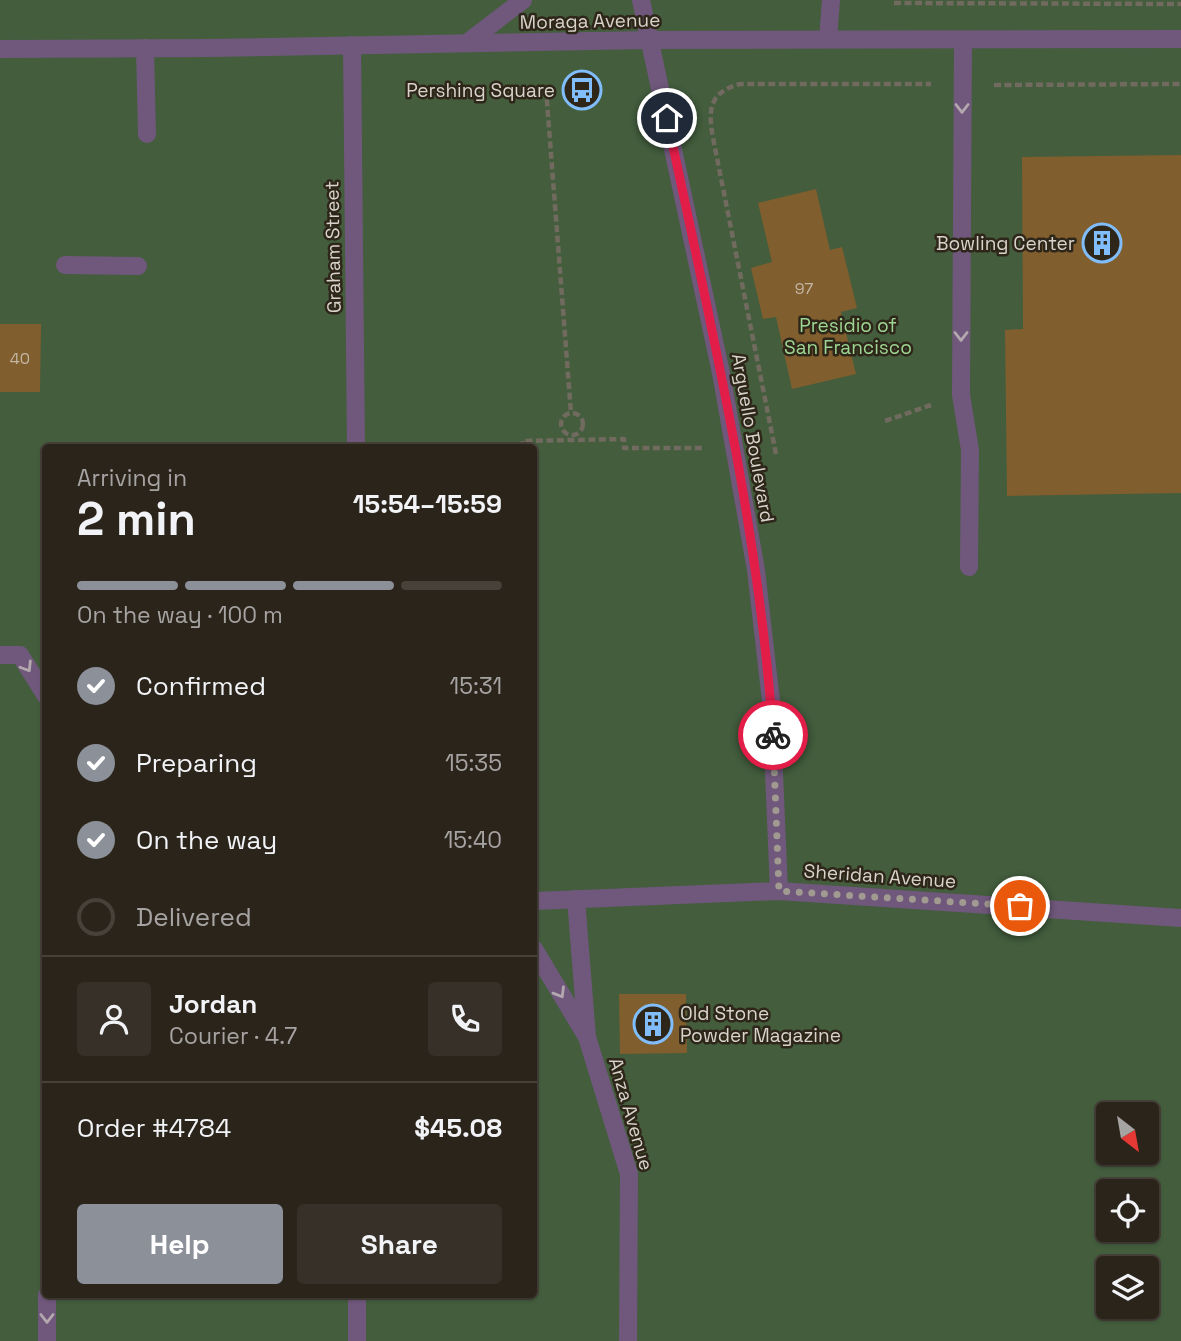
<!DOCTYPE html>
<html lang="en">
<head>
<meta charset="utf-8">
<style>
  body { margin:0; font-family:"Space Grotesk",sans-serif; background:#373028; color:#f1f3f6; height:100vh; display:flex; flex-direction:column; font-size:26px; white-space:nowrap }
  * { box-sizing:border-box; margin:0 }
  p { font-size:23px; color:#a6a4a3 }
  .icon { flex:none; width:38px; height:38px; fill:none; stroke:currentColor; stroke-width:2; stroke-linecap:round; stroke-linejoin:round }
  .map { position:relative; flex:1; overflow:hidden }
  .sheet { position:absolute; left:42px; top:444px; width:495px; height:854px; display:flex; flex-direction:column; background:#2b241b; border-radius:7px; box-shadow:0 2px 5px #0004,0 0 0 2px #47413a }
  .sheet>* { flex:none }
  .needle { width:46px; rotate:149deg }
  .fabs { position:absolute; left:1096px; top:1102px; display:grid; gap:14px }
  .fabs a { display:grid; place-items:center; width:63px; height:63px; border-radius:7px; background:#2b241b; box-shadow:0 2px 5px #0004,0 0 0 2px #47413a; font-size:35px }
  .pin { position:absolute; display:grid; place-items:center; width:60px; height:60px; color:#fff; margin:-30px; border:4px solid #fff; border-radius:50%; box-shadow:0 2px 7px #0007 }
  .courier { position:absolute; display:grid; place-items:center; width:70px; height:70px; margin:-35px; border:5px solid #e11d48; border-radius:50%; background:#fff; color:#222; box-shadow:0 2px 9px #0007 }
  .overview em { font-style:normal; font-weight:700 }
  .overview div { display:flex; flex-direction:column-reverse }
  .overview { display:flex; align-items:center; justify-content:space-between; height:119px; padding:0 35px }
  h1 { font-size:46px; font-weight:700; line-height:52px }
  .bar { display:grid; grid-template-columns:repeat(4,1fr); gap:10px 7px; align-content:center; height:84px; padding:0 35px }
  .bar i { height:9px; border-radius:5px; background:#47413a }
  .bar .current { background:#8c9099 }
  .bar p { grid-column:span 4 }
  .line { display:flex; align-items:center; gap:18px; padding:0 35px; border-top:2px solid #47413a }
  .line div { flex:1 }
  .round { display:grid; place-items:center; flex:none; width:74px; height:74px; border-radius:7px; background:#373028 }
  ol { padding:0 35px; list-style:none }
  li { display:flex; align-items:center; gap:21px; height:77px }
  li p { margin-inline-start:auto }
  li .icon { padding:7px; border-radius:50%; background:#8c9099; color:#fff; stroke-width:4 }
  li:last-child { color:#a6a4a3 }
  li i { width:38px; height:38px; border:4px solid #47413a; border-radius:50% }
  .action { display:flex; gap:14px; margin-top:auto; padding:14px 35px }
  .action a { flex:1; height:80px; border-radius:7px; background:#8c9099; color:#fff; font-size:28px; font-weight:700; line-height:80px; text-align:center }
  .action a+a { background:#373028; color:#f1f3f6 }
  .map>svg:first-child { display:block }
  .green { fill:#435d3d; fill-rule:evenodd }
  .building { fill:#815e2e }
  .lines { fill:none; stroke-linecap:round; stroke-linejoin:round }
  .path { stroke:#716a5f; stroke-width:4.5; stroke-dasharray:7 3.5; stroke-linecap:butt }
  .service { stroke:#70587c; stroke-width:18 }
  .minor { stroke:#70587c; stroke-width:18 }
  .tertiary { stroke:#70587c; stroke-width:18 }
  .oneway { stroke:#b4a8af }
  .done { stroke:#a09a91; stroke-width:7; stroke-dasharray:0 12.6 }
  .route { stroke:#e11d48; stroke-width:9 }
  .labels { text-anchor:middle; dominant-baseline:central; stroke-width:5; stroke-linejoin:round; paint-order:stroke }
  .number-label { font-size:16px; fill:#c2b6a4 }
  .street-label { font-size:19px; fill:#d8d3cb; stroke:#2f261a }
  .poi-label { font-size:19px; fill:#d8d3cb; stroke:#2f261a; text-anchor:end }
  .park-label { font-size:19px; fill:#9dd692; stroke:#2f261a }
</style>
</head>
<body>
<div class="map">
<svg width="1181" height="1341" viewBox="0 0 1181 1341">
  <rect width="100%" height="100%" fill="#393024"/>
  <!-- green -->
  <path class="green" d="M0,0H1181V1341H0ZM46,448H534V1295H46ZM1108,1115H1146V1153H1108ZM1108,1192H1146V1230H1108ZM1108,1269H1146V1307H1108Z"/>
  <!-- building -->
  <g class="building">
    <polygon points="1181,155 1181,493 1007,496 1005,330 1023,329 1022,157"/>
    <polygon points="816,189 830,250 842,247 857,308 841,312 856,374 792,389 776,317 763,319 751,268 772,262 758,203"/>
    <polygon points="0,324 41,324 40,392 0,392"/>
    <polygon points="619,994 686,994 687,1053 620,1054"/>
  </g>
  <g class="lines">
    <!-- path -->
    <g class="path">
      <polyline points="894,3 1181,4"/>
      <polyline points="994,85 1181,84"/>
      <polyline points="546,89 571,413"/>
      <circle cx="572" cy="424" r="11"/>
      <polyline points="885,421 931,405"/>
      <polyline points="523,448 522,441 624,439 624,448 703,448"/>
      <path d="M776,454L713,138C708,110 709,92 740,84H931"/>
    </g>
    <!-- service -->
    <g class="service">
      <polyline points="828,39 831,0"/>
      <polyline points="963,40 961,395 970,450 969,567"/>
      <polyline points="145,48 147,134"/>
      <polyline points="65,265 138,266"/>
    </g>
    <!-- minor -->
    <g class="minor">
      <polyline points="352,45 356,448"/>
      <polyline points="0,49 208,48 649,40 1181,39"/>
      <polyline points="0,655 20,655 46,696"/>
      <polyline points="576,899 587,1037 629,1174 628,1341"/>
      <polyline points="47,1341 47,1295"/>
    </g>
    <!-- tertiary -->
    <g class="tertiary">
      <polyline points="641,0 721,373 756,570 771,701 779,891"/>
      <polyline points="467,43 523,0"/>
      <polyline points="534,901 779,891 1181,918"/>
      <polyline points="534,949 587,1037"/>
      <polyline points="357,1341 357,1295"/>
    </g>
  </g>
  <!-- one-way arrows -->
  <defs><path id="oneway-chevron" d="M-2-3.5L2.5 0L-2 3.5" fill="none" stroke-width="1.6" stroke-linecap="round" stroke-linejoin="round" transform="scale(1.75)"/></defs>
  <g class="oneway">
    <use href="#oneway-chevron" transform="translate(962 108) rotate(90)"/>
    <use href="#oneway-chevron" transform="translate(961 336) rotate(90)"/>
    <use href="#oneway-chevron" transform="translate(27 667) rotate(58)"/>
    <use href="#oneway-chevron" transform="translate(560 993) rotate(59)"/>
    <use href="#oneway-chevron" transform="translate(47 1318) rotate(90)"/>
  </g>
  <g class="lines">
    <!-- done -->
    <polyline class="done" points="773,735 779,891 1020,906"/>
    <!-- route -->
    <path class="route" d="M667,118C710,322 759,526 773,735"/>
  </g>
  <!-- icons -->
  <defs>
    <symbol id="bus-ring" viewBox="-11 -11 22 22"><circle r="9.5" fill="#2f261a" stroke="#80bdfa" stroke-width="1.5"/><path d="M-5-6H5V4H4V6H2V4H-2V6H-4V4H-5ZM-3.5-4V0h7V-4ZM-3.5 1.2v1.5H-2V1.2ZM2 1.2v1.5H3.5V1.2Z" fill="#80bdfa"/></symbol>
    <symbol id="building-ring" viewBox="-11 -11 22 22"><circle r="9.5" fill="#2f261a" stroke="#80bdfa" stroke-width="1.5"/><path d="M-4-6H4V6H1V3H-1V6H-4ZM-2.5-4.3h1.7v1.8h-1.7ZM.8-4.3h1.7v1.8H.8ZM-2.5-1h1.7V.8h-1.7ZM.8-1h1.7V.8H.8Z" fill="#80bdfa"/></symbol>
  </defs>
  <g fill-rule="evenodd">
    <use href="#bus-ring" x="560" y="68" width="44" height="44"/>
    <use href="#building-ring" x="1080" y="221" width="44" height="44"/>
    <use href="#building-ring" x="631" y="1002" width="44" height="44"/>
  </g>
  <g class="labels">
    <!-- number labels -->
    <g class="number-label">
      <text x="804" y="288">97</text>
      <text x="20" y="358">40</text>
    </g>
    <!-- street labels -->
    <g class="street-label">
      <text transform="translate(590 21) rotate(-1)">Moraga Avenue</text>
      <text transform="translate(333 247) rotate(-91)">Graham Street</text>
      <text transform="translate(753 438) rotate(80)">Arguello Boulevard</text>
      <text transform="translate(880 876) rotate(4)">Sheridan Avenue</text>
      <text transform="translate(631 1114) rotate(74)">Anza Avenue</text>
    </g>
    <!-- poi labels -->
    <g class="poi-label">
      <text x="555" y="90">Pershing Square</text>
      <text x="1075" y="243">Bowling Center</text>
      <text x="680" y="1013" text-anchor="start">Old Stone<tspan x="680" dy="22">Powder Magazine</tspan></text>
    </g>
    <!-- park labels -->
    <g class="park-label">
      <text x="848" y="325">Presidio of<tspan x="848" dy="22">San Francisco</tspan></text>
    </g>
  </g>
</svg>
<div class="fabs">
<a><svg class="needle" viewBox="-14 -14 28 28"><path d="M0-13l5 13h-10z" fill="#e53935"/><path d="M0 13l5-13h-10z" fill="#a6a4a3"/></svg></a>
<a><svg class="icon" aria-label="locate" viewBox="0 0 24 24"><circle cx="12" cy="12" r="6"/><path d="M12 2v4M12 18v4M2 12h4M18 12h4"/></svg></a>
<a><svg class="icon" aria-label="layers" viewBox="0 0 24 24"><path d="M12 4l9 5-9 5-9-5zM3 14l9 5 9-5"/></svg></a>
</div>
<div class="pin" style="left:1020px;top:906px;background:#ea580c"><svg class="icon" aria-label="bag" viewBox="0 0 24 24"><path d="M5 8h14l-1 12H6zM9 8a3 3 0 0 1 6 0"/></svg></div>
<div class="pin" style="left:667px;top:118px;background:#1f2937"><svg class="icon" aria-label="home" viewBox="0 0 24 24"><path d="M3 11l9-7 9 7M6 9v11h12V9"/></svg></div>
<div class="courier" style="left:773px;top:735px"><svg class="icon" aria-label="bike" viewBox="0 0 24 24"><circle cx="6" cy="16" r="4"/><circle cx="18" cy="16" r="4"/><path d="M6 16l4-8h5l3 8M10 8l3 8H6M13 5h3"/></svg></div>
<section class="sheet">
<div class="overview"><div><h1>2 min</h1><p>Arriving in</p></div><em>15:54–15:59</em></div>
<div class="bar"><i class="current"></i><i class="current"></i><i class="current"></i><i></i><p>On the way · 100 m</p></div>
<ol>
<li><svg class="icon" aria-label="check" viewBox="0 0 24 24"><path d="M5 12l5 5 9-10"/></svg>Confirmed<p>15:31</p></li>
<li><svg class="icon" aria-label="check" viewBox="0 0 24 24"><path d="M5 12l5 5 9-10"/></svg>Preparing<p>15:35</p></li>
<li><svg class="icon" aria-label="check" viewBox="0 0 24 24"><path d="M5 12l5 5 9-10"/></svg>On the way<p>15:40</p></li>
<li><i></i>Delivered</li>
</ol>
<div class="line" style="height:126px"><a class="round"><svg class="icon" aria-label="person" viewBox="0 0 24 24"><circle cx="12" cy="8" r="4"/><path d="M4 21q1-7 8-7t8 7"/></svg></a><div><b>Jordan</b><p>Courier · 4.7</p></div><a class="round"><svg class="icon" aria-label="phone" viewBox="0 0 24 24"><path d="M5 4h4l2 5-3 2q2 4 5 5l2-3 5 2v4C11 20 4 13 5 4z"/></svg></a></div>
<div class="line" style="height:91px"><div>Order #4784</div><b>$45.08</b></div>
<div class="action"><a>Help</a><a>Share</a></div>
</section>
</div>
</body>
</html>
